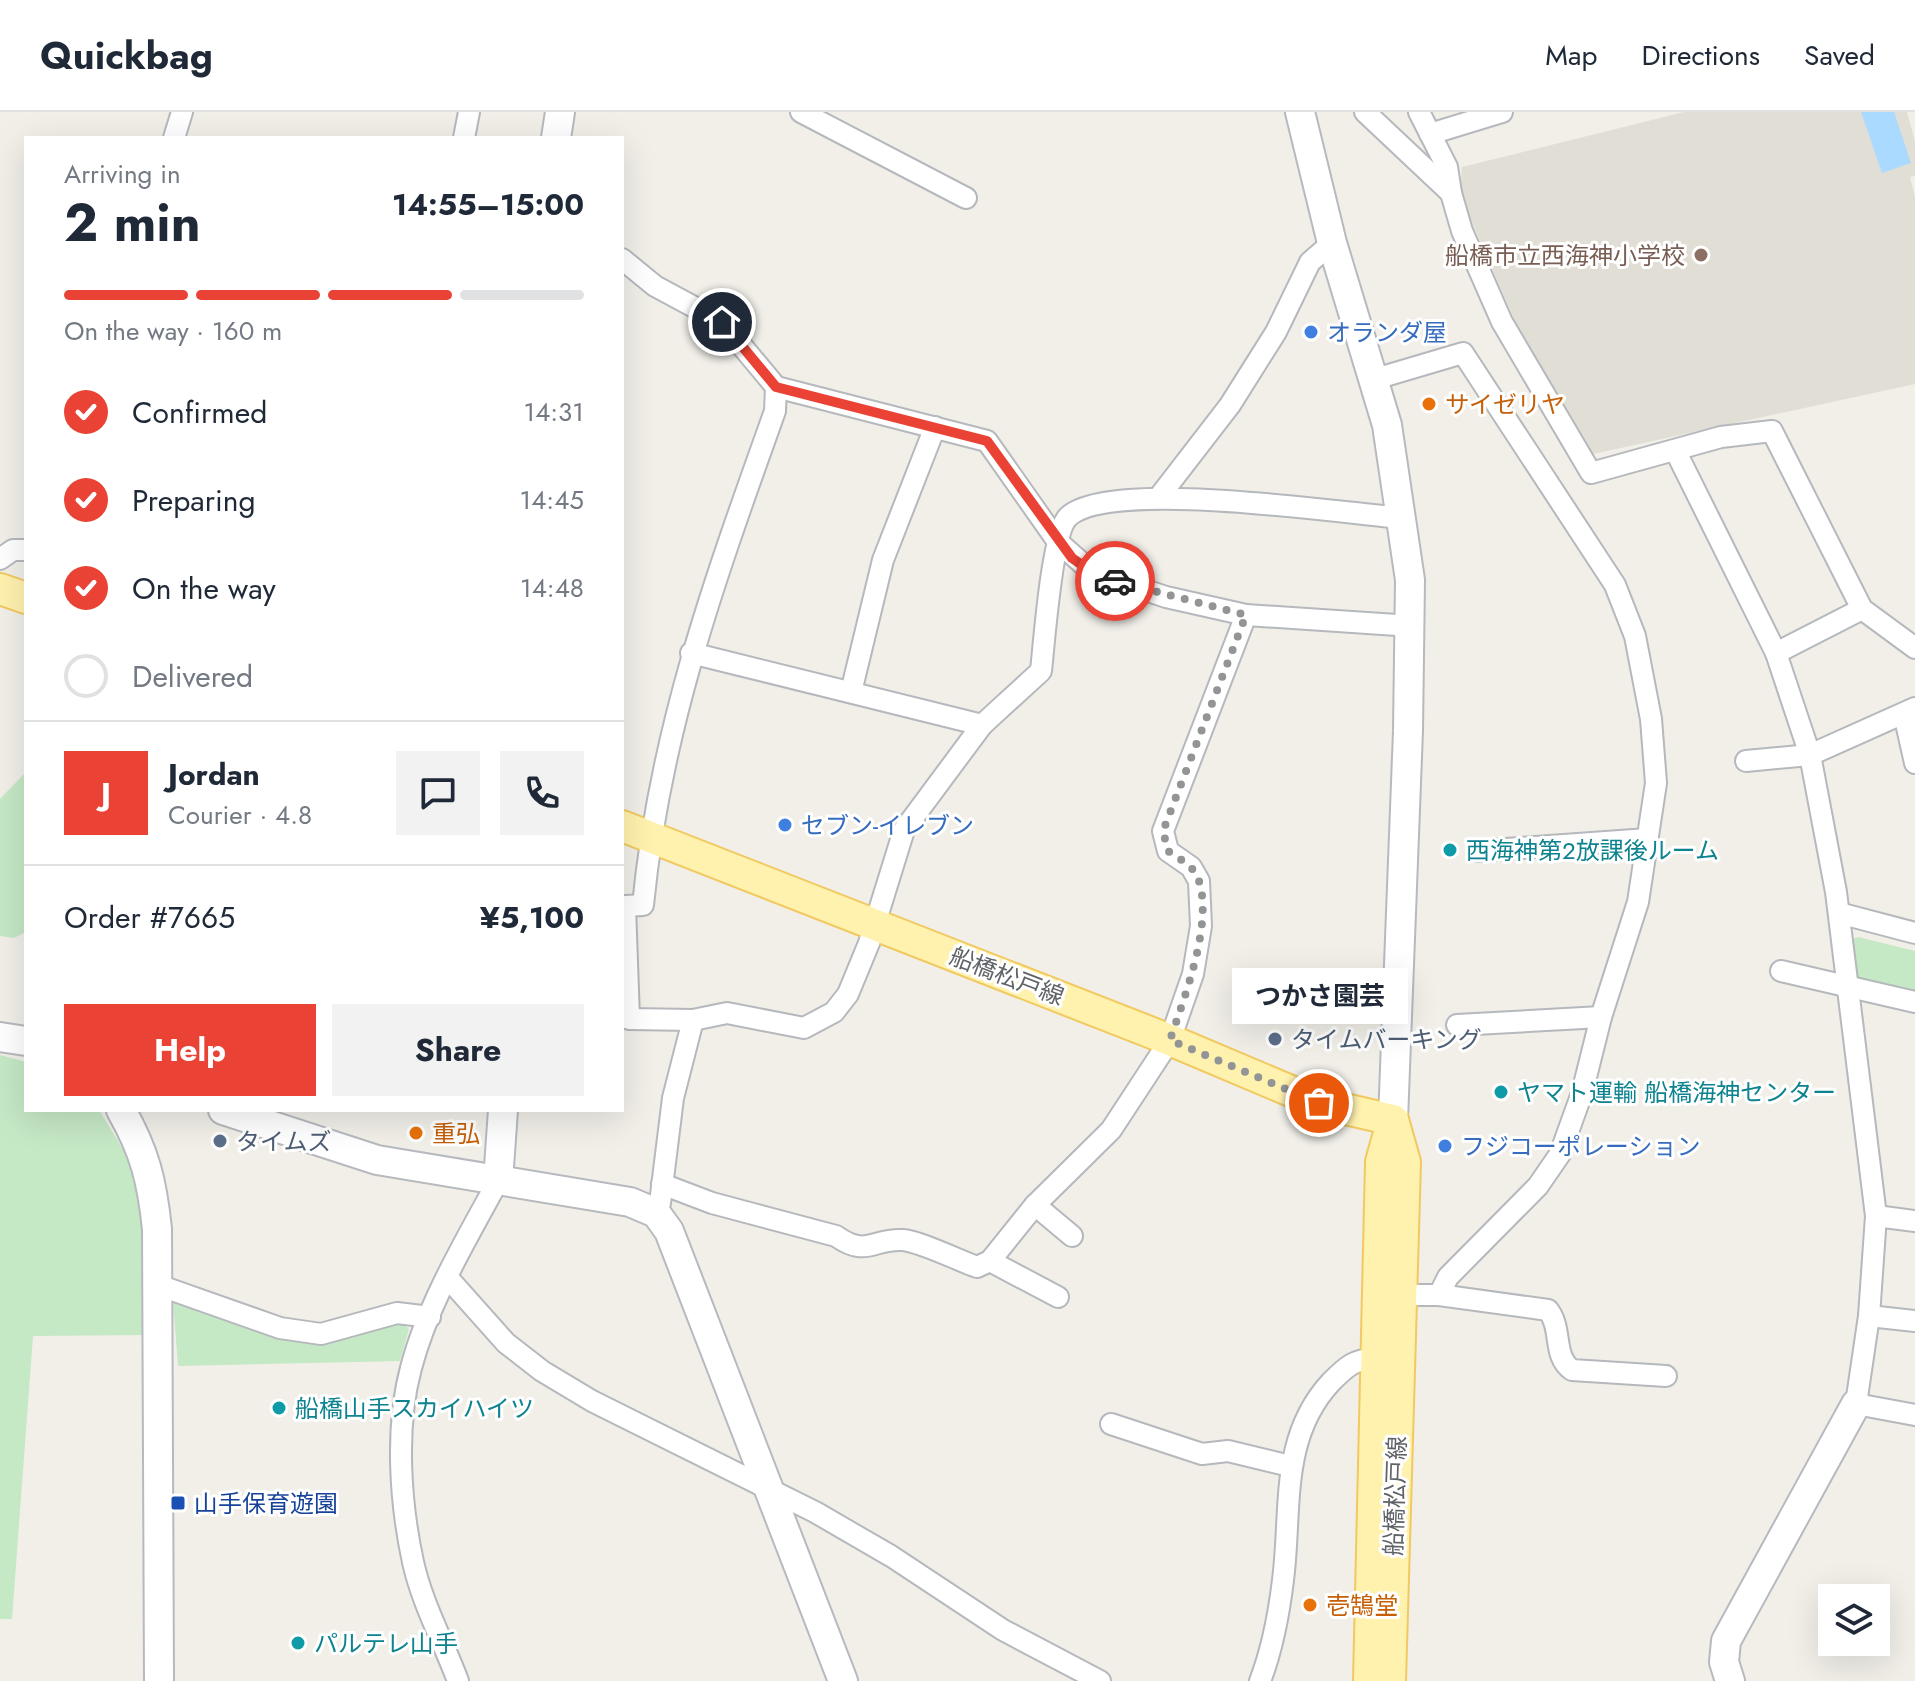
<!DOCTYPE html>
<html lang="en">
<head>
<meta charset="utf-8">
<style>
  body { margin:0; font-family:Jost,"Noto Sans JP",sans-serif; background:#f2f2f3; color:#1f2937; height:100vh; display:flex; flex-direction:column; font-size:30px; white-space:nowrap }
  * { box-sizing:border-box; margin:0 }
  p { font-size:26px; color:#747a83 }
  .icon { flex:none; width:44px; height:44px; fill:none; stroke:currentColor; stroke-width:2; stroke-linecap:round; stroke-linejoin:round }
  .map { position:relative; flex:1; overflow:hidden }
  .panel { position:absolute; left:24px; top:24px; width:600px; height:976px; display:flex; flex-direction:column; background:#fff; border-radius:0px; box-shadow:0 8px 32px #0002 }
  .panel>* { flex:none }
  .controls { position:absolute; left:1818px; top:1472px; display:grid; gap:16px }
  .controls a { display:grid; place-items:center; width:72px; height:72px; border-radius:0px; background:#fff; box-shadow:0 8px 32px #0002; font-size:40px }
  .pin { position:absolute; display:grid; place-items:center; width:68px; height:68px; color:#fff; margin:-34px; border:4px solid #fff; border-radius:50%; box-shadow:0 2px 8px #0007 }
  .courier { position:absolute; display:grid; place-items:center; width:80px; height:80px; margin:-40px; border:6px solid #ea4335; border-radius:50%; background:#fff; color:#222; box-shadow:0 2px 10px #0007 }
  .bubble { position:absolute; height:56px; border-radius:0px; background:#fff; box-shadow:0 8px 32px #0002; font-size:26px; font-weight:700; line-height:56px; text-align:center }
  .overview em { font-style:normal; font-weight:700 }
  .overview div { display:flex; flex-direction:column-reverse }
  .overview { display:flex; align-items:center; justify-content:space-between; height:136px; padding:0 40px }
  h1 { font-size:52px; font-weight:700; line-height:60px }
  .bar { display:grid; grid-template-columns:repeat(4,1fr); gap:12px 8px; align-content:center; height:96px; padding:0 40px }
  .bar i { height:10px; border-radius:6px; background:#e0e1e3 }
  .bar .selected { background:#ea4335 }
  .bar p { grid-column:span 4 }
  .line { display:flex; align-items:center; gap:20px; padding:0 40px; border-top:2px solid #e0e1e3 }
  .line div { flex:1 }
  .round { display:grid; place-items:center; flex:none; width:84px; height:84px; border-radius:0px; background:#f2f2f3 }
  ol { padding:0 40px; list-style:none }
  li { display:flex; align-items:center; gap:24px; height:88px }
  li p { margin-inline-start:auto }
  li .icon { padding:8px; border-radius:50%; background:#ea4335; color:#fff; stroke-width:4 }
  li:last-child { color:#747a83 }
  li i { width:44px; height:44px; border:4px solid #e0e1e3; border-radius:50% }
  .cta { display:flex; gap:16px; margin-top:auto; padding:16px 40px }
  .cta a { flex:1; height:92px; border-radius:0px; background:#ea4335; color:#fff; font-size:32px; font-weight:700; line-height:92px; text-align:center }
  .cta a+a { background:#f2f2f3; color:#1f2937 }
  header { display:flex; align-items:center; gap:48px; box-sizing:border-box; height:112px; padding:0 40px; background:#fff; border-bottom:2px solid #e0e1e3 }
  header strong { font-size:38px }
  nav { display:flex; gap:44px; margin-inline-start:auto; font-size:28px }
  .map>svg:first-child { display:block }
  .education { fill:#e1ded6 }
  .green { fill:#c5e8c5 }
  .water { fill:#aadaff }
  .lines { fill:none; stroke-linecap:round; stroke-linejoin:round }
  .street-casing { stroke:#b5b8bc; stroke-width:24 }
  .secondary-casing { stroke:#b6babf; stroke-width:32 }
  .primary-casing { stroke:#f2c960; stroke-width:34 }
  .street { stroke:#fff; stroke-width:20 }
  .secondary { stroke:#fff; stroke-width:28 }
  .primary { stroke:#fff2af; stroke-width:30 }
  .done { stroke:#929495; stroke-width:8; stroke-dasharray:0 14.4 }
  .route { stroke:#ea4335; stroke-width:10 }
  .education-dot { fill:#8d6e63; stroke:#fff; stroke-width:3 }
  .shop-dot { fill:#3f7fe0; stroke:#fff; stroke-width:3 }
  .food-dot { fill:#e8710a; stroke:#fff; stroke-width:3 }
  .culture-dot { fill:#0f9aa8; stroke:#fff; stroke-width:3 }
  .service-dot { fill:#5c6f8a; stroke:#fff; stroke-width:3 }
  .transit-dot { fill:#1a4fb4; stroke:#fff; stroke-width:3 }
  .labels { text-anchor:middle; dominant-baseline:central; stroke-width:6; stroke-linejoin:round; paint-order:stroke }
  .education-label { font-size:24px; fill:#785e54; stroke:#fff; text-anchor:end }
  .shop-label { font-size:24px; fill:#366cbe; stroke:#fff; text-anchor:start }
  .food-label { font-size:24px; fill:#c56008; stroke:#fff; text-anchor:start }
  .culture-label { font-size:24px; fill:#0d838f; stroke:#fff; text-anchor:start }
  .street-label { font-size:24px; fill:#5f6368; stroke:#fff }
  .service-label { font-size:24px; fill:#4e5e75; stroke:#fff; text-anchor:start }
  .transit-label { font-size:24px; fill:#164399; stroke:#fff; text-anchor:start }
</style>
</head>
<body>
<header>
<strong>Quickbag</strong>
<nav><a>Map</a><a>Directions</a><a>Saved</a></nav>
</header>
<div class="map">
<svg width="1915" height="1569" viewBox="0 0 1915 1569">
  <rect width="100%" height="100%" fill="#f1efe8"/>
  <!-- education -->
  <polygon class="education" points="1684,0 1907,0 1915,29 1915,64 1910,65 1915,85 1915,272 1593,342 1514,207 1460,83 1462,55"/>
  <!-- green -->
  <g class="green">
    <polygon points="26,660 26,820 14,826 0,824 0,687"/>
    <path d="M1858,825L1915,839V883C1863,872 1857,885 1850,828Z"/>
    <polygon points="0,943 26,950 26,998 99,998 135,1057 144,1083 146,1223 33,1224 12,1507 0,1507"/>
    <polygon points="173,1188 282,1222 400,1209 409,1217 400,1249 178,1254"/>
  </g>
  <!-- water -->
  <polygon class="water" points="1861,0 1894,0 1911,51 1882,61"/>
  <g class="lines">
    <defs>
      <g id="street">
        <polyline points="801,0 966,86"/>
        <polyline points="1365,0 1451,81 1462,119 1502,210 1591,361 1721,325 1772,319 1862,497 1915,536"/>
        <polyline points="1419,0 1447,55 1451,81"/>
        <polyline points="1430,22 1502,0"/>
        <polyline points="174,26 182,0"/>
        <polyline points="464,26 469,0"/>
        <polyline points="622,147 655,174 722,210 776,275 987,329 1058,430 1092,460 1166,485 1246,503 1412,514"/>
        <polyline points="1375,267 1463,241 1615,473 1635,524 1651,607 1656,671 1638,790 1601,905 1582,981 1560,1042 1538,1074 1448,1165 1439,1183"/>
        <polyline points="1676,340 1776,541 1810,643 1836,780 1876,1104 1869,1204 1856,1292 1915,1303"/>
        <polyline points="1159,385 1230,293 1276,220 1310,150 1332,131"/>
        <polyline points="0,447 13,438 26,438"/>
        <polyline points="691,541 982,613"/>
        <polyline points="1776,541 1862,497"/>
        <polyline points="851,580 883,448 935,315"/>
        <polyline points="1904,602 1915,651"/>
        <polyline points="1746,649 1810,643 1915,596"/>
        <polyline points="1478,739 1648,727"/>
        <polyline points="1839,801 1915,821"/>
        <polyline points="1781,859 1915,890"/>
        <path d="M693,908L629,907L625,794L643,793C660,617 716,464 775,299L776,275"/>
        <polyline points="1457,913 1601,905"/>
        <path d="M662,1072L712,1091L836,1124C867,1146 873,1126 903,1128C922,1130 957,1148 977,1155L990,1149L1035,1093L1111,1018L1170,928L1193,862L1201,814L1199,769L1191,755L1168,739L1163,719L1246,503"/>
        <polyline points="1035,1093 1072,1124"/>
        <path d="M656,1101L660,1091L673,986L693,908L727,901L804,916L834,900L848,882L869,831L904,718L982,613L1041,559C1044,532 1052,420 1068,405C1108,366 1341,401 1403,406"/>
        <polyline points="1876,1104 1915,1109"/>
        <polyline points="990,1149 1058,1185"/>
        <polyline points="448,1166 506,1231 542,1259 592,1289 815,1400 891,1444 1003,1518 1100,1569"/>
        <polyline points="158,1173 280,1216 321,1222 397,1201 430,1205"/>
        <path d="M1402,1183H1439L1548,1198C1563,1217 1552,1244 1572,1258L1666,1264"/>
        <polyline points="1869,1204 1915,1209"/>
        <polyline points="1111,1312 1202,1342 1228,1339 1290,1354"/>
        <path d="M458,1569C443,1529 422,1491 413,1450C400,1390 395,1315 411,1256C428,1191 466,1128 498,1069"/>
        <path d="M1260,1569C1272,1538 1279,1501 1283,1468C1292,1398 1279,1326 1331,1270C1346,1255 1355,1246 1377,1247"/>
      </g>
      <g id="secondary">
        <polyline points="1300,0 1332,131 1387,313 1410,468 1408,619 1393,1008"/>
        <polyline points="556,26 560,0"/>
        <polyline points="0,925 26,929"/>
        <path d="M121,998C145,1040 152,1069 157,1117L159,1569"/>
        <polyline points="223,998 377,1048 630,1090 656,1101 669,1119 843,1569"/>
        <polyline points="498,1069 503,998"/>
        <polyline points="1730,1569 1724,1550 1726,1529 1856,1292"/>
      </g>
      <g id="primary">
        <polyline points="0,477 26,486"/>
        <polyline points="622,714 1170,928 1319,991 1393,1008"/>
        <polyline points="1369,1569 1381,1050 1392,1010"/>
        <polyline points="1390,1569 1405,1050 1393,1008"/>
      </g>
    </defs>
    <!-- street casing -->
    <use href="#street" class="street-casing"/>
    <!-- secondary casing -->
    <use href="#secondary" class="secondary-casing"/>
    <!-- primary casing -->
    <use href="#primary" class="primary-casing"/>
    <!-- street -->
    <use href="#street" class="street"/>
    <!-- secondary -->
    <use href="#secondary" class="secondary"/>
    <!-- primary -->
    <use href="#primary" class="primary"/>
  </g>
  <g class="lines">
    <!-- done -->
    <path class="done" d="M1115,469L1246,503L1163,719L1168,739C1179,747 1195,754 1199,769C1213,813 1184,886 1170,928L1319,991"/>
    <!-- route -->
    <polyline class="route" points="722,210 776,275 987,329 1072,446 1092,460 1115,469"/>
  </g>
  <!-- markers -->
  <circle class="education-dot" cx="1701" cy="143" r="8"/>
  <g class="shop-dot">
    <circle cx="1311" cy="220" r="8"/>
    <circle cx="785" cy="713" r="8"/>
    <circle cx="1445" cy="1034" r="8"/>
  </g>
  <g class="food-dot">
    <circle cx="1429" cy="292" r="8"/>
    <circle cx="416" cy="1021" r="8"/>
    <circle cx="1310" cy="1493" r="8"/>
  </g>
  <g class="culture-dot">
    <circle cx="1450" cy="738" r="8"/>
    <circle cx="1501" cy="980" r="8"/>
    <circle cx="279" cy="1296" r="8"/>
    <circle cx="298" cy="1531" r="8"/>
  </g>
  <g class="service-dot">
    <circle cx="1275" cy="927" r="8"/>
    <circle cx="220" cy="1029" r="8"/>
  </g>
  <rect class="transit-dot" x="170" y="1383" width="16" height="16" rx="4"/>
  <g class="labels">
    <!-- education labels -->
    <g class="education-label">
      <text x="1685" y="143">船橋市立西海神小学校</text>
    </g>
    <!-- shop labels -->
    <g class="shop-label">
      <text x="1327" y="220">オランダ屋</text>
      <text x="801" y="713">セブン-イレブン</text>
      <text x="1461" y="1034">フジコーポレーション</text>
    </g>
    <!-- food labels -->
    <g class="food-label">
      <text x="1445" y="292">サイゼリヤ</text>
      <text x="432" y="1021">重弘</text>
      <text x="1326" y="1493">壱鵠堂</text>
    </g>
    <!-- culture labels -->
    <g class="culture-label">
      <text x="1466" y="738">西海神第2放課後ルーム</text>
      <text x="1517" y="980">ヤマト運輸 船橋海神センター</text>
      <text x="295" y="1296">船橋山手スカイハイツ</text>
      <text x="314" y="1531">パルテレ山手</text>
    </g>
    <!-- street labels -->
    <g class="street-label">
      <text transform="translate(1007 864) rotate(21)">船橋松戸線</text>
      <text transform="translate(1395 1384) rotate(-88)">船橋松戸線</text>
    </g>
    <!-- service labels -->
    <g class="service-label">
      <text x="1291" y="927">タイムバーキング</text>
      <text x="236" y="1029">タイムズ</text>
    </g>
    <!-- transit labels -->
    <g class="transit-label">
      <text x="194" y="1391">山手保育遊園</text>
    </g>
  </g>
</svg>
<div class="controls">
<a><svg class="icon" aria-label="layers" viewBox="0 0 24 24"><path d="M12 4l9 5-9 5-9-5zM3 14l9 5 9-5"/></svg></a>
</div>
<div class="pin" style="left:1319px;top:991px;background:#ea580c"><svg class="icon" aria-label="bag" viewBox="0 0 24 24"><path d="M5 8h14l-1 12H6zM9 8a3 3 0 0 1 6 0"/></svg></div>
<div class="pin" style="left:722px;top:210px;background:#1f2937"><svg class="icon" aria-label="home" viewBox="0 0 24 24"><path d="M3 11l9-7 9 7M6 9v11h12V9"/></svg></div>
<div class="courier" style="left:1115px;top:469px"><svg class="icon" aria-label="car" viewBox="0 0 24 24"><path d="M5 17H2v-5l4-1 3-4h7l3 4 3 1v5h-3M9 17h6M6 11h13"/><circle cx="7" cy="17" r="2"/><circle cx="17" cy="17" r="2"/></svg></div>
<div class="bubble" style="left:1232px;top:856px;width:176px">つかさ園芸</div>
<section class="panel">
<div class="overview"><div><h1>2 min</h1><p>Arriving in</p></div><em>14:55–15:00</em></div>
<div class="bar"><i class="selected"></i><i class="selected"></i><i class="selected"></i><i></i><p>On the way · 160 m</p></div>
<ol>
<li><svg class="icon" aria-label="check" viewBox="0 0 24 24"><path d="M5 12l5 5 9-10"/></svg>Confirmed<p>14:31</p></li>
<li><svg class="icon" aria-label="check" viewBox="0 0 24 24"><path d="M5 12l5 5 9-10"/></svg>Preparing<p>14:45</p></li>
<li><svg class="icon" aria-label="check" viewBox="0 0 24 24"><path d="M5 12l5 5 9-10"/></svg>On the way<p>14:48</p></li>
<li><i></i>Delivered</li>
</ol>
<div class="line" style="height:144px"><b class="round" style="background:#ea4335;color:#fff">J</b><div><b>Jordan</b><p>Courier · 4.8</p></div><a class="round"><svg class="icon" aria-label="chat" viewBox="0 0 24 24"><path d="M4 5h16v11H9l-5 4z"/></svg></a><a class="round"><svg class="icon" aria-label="phone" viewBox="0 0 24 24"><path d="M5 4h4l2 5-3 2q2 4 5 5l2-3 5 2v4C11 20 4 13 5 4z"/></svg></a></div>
<div class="line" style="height:104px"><div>Order #7665</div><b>¥5,100</b></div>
<div class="cta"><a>Help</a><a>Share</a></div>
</section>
</div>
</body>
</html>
